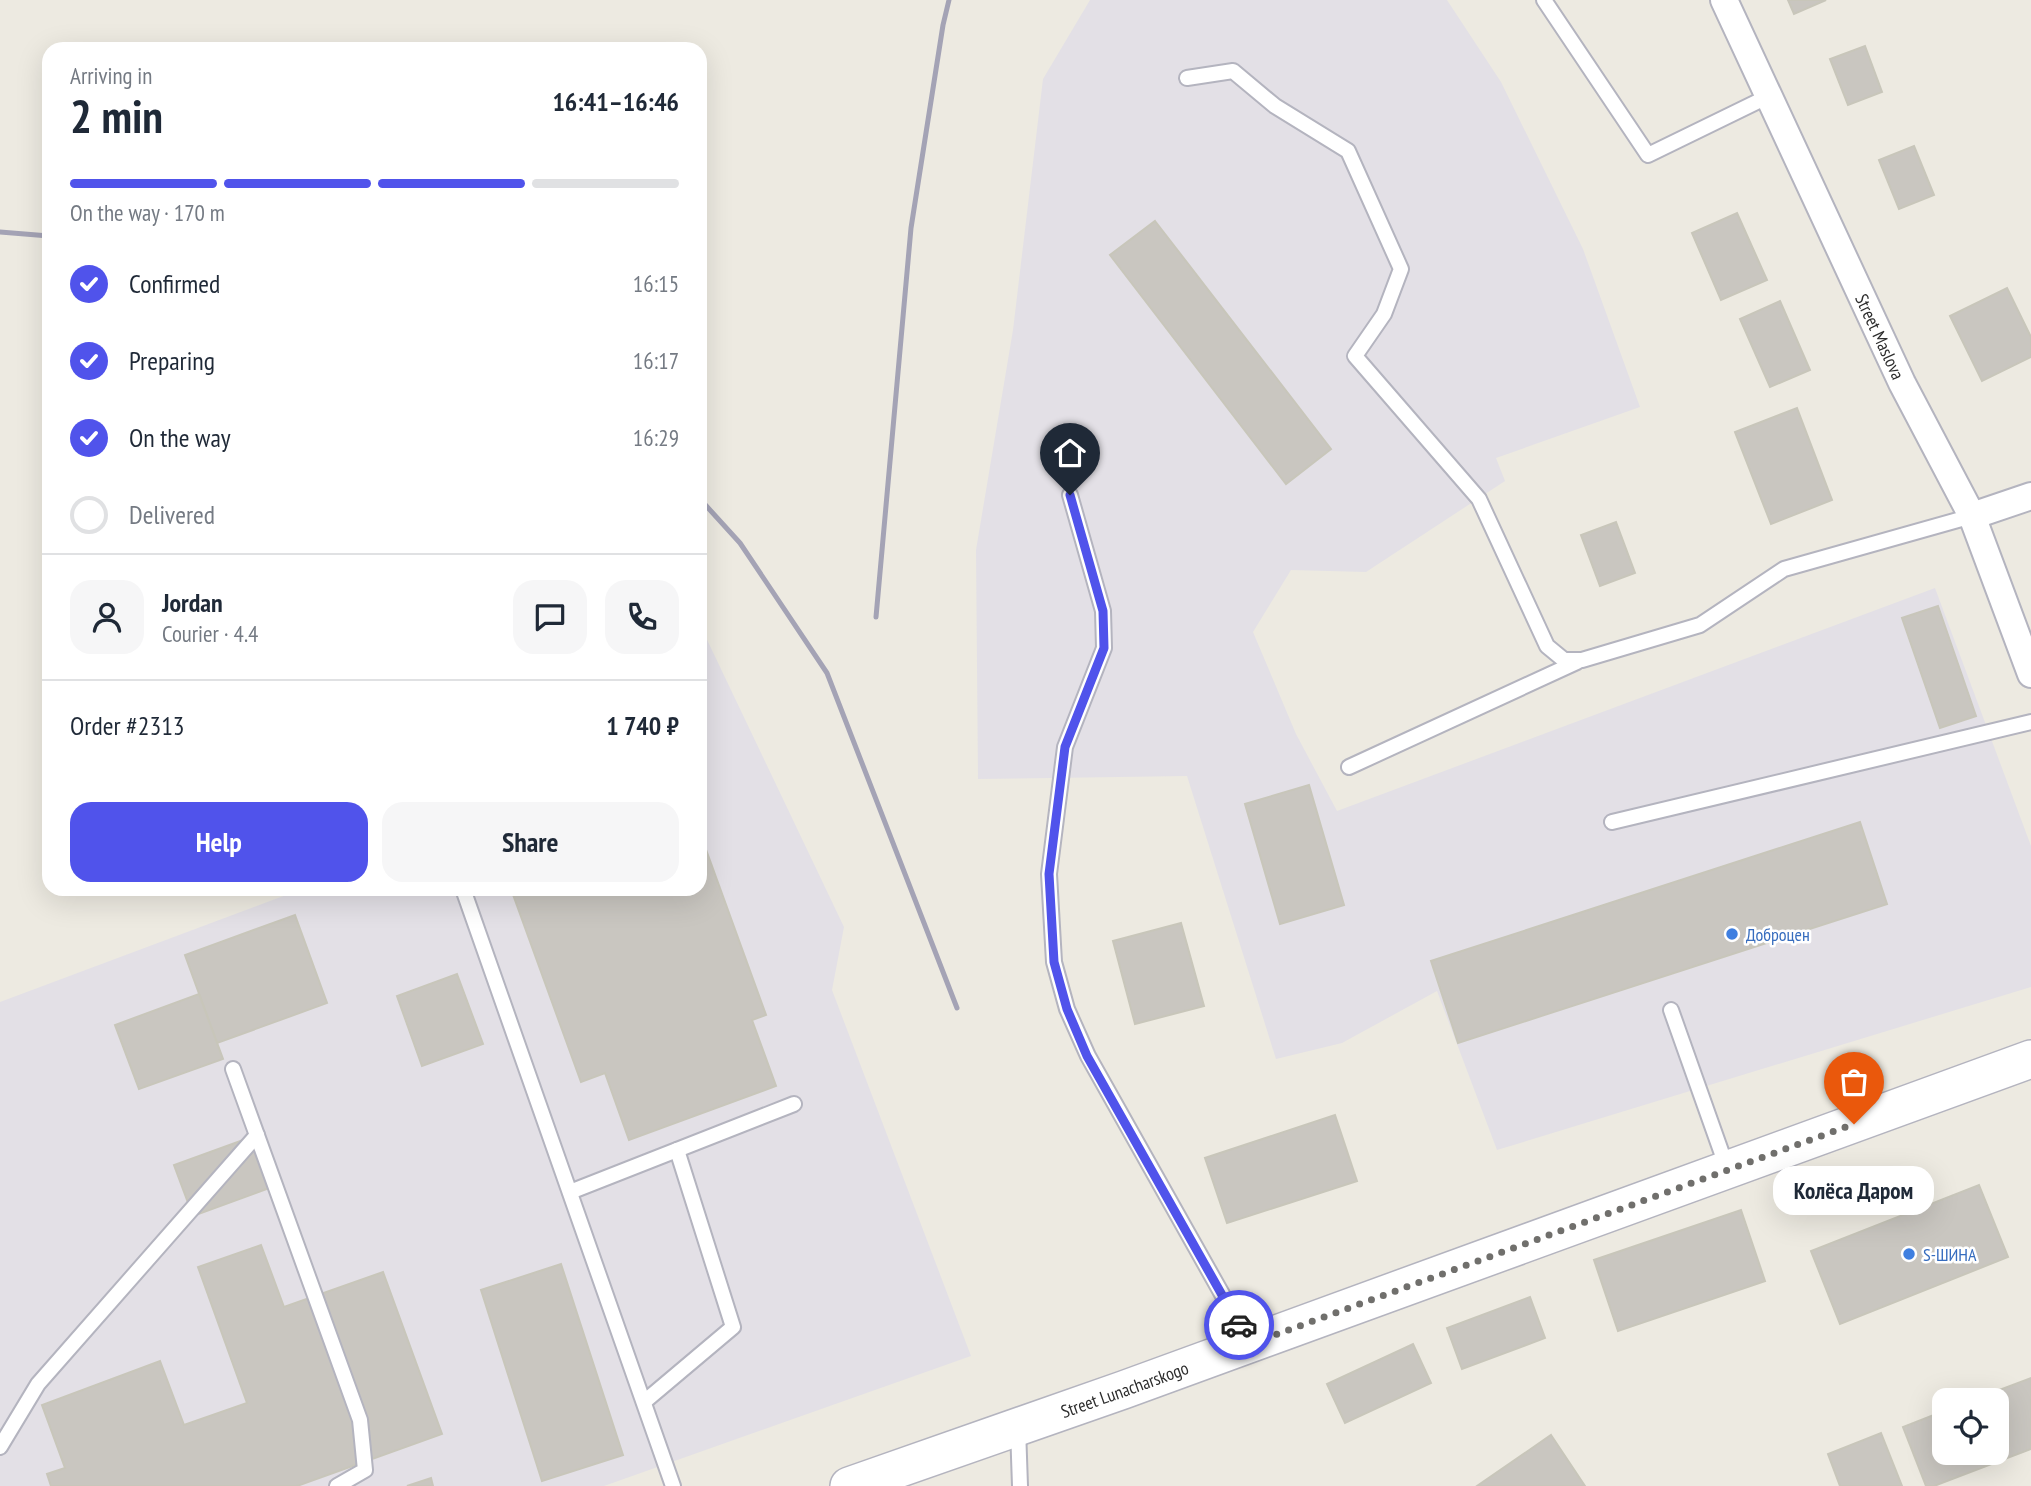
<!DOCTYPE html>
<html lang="en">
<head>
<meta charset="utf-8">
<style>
  body { margin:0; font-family:"PT Sans Narrow",sans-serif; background:#f6f6f7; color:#1f2937; height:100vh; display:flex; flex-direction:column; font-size:26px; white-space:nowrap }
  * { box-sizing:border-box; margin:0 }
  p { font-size:23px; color:#747a83 }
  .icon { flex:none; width:38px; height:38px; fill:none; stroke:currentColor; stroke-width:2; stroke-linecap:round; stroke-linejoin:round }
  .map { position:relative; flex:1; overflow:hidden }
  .details { position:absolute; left:42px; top:42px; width:665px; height:854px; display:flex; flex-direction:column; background:#fff; border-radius:21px; box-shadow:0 7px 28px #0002 }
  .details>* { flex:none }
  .fabs { position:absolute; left:1932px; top:1388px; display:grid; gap:14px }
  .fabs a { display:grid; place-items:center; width:77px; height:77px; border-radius:14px; background:#fff; box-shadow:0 7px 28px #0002; font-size:35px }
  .pin { position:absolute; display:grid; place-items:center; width:60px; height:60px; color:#fff; margin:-72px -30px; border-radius:50% 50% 50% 0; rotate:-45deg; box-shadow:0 0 7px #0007 }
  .pin .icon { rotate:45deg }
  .courier { position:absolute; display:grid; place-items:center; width:70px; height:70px; margin:-35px; border:5px solid #5053eb; border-radius:50%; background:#fff; color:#222; box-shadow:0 2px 9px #0007 }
  .bubble { position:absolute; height:49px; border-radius:21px; background:#fff; box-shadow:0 7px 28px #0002; font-size:23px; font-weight:700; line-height:49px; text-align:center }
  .headline em { font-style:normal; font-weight:700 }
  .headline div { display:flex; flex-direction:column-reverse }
  .headline { display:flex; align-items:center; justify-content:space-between; height:119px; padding:0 28px }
  h1 { font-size:46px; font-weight:700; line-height:52px }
  .bar { display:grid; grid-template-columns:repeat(4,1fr); gap:10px 7px; align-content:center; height:84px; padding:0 28px }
  .bar i { height:9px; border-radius:5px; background:#e0e1e3 }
  .bar .active { background:#5053eb }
  .bar p { grid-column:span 4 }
  .line { display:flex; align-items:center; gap:18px; padding:0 28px; border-top:2px solid #e0e1e3 }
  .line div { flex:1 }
  .round { display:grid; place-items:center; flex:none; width:74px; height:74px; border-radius:21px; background:#f6f6f7 }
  ol { padding:0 28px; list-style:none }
  li { display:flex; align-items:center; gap:21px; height:77px }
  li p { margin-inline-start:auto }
  li .icon { padding:7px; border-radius:50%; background:#5053eb; color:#fff; stroke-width:4 }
  li:last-child { color:#747a83 }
  li i { width:38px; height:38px; border:4px solid #e0e1e3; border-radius:50% }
  .primary-button { display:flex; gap:14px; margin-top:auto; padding:14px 28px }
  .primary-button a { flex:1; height:80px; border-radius:21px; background:#5053eb; color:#fff; font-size:28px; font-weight:700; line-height:80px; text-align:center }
  .primary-button a+a { background:#f6f6f7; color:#1f2937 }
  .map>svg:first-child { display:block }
  .industrial { fill:#e3e0e6 }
  .building { fill:#c9c6c0; stroke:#c8c6ba; stroke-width:2 }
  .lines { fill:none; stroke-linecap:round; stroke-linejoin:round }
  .lane-casing { stroke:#b4b4bf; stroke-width:18 }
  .street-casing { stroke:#b4b4bf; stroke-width:30 }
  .secondary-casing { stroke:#b4b4bf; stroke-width:40 }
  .lane { stroke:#fff; stroke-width:14 }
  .street { stroke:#fff; stroke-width:26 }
  .secondary { stroke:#fff; stroke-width:37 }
  .rail { stroke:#a4a3b5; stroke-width:5 }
  .done { stroke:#706f6c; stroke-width:7; stroke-dasharray:0 12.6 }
  .route { stroke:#5053eb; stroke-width:9 }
  .shop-dot { fill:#3f7fe0; stroke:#fff; stroke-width:2.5 }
  .labels { text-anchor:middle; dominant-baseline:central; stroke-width:5; stroke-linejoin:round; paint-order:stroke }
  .street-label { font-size:18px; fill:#2d2d2d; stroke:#fff }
  .shop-label { font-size:18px; fill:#366cbe; stroke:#fff; text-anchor:start }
</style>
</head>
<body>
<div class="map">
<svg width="2031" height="1486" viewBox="0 0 2031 1486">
  <rect width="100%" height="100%" fill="#edeae1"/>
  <!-- industrial -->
  <g class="industrial">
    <polygon points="1090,0 1447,0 1501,82 1583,249 1640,407 1496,458 1505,481 1366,572 1291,570 1253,632 1296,734 1337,811 1935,588 2031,846 2031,987 1497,1150 1437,991 1342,1043 1276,1059 1187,776 978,779 976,550 1013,330 1043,79"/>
    <polygon points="700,625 844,927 832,990 971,1356 604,1486 0,1486 0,1002 302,889 700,889"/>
  </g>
  <!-- building -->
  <g class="building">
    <polygon points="1788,0 1826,0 1794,14"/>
    <polygon points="1865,46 1882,92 1848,105 1830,59"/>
    <polygon points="1914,146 1934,195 1899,209 1879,160"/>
    <polygon points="1737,213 1767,280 1721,300 1692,233"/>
    <polygon points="1155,221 1331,449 1286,484 1110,255"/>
    <polygon points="2007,288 2031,337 2031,357 1982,381 1950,316"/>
    <polygon points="1780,301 1810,370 1770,387 1740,319"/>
    <polygon points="1797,408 1832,500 1771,524 1735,432"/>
    <polygon points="1616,522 1635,573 1600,586 1581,535"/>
    <polygon points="1938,606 1976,716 1940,728 1902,618"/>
    <polygon points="1309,785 1344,905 1280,924 1245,804"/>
    <polygon points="1860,822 1887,904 1458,1043 1431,961"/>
    <polygon points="700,833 766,1015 752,1020 776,1086 629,1140 605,1073 581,1082 511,889 700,889"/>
    <polygon points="295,915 327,1003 217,1043 185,955"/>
    <polygon points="1181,923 1204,1006 1135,1024 1113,941"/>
    <polygon points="457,974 483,1044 422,1066 397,996"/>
    <polygon points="199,994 223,1059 139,1089 115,1025"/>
    <polygon points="1335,1115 1357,1181 1227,1223 1205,1158"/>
    <polygon points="257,1135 275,1186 193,1216 174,1165"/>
    <polygon points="1979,1185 2008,1257 1840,1324 1811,1251"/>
    <polygon points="1741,1210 1765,1281 1618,1331 1594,1260"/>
    <polygon points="261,1245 284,1307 383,1272 442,1434 297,1486 51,1486 47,1474 65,1468 42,1405 160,1361 184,1425 247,1403 198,1267"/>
    <polygon points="561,1264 623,1455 542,1481 481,1290"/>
    <polygon points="1530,1297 1545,1338 1462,1369 1447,1328"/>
    <polygon points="1413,1344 1431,1383 1345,1423 1327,1384"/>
    <polygon points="2031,1378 2031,1449 1934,1486 1926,1486 1903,1427 1944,1411 1944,1452 1997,1452 1997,1400 1973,1400"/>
    <polygon points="1881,1433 1902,1486 1840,1486 1828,1454"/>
    <polygon points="1551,1435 1585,1486 1477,1486"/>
    <polygon points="431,1478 433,1486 407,1486"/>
  </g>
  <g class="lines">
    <defs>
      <g id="lane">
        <polyline points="1544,0 1648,155 1769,96"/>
        <polyline points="1187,78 1233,71 1275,106 1348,151 1401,269 1384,314 1355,356 1479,499 1547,646 1564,660 1582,660 1700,625 1784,569 1972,516"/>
        <polyline points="1070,495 1103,611 1104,648 1065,747 1049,874 1054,962 1067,1009 1088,1056 1249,1342"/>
        <polyline points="1349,767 1577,662"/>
        <polyline points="1612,822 2031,722"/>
        <polyline points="463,889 673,1486"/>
        <polyline points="1671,1010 1727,1168"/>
        <polyline points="233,1069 360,1420 365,1470 337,1486"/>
        <polyline points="570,1192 794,1104"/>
        <polyline points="644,1402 733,1327 677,1150"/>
        <polyline points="1018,1428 1020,1486"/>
        <polyline points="0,1447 38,1384 257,1135"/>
      </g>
      <g id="street">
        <path id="s1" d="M1724,0L1902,383L1972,516L2031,674"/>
        <polyline points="1972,516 2031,496"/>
      </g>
      <g id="secondary">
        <path id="s2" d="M849,1486L1123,1390L2031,1059"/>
      </g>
    </defs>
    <!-- lane casing -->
    <use href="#lane" class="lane-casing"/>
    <!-- street casing -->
    <use href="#street" class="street-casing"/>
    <!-- secondary casing -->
    <use href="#secondary" class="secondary-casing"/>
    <!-- lane -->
    <use href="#lane" class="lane"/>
    <!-- street -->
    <use href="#street" class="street"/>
    <!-- secondary -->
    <use href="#secondary" class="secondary"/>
    <!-- rail -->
    <g class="rail">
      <polyline points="0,232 49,236"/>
      <polyline points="700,499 740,543 827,673 957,1008"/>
      <polyline points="876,617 911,228 943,25 949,0"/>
    </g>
  </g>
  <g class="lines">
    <!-- done -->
    <polyline class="done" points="1239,1325 1250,1344 1854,1124"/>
    <!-- route -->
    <polyline class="route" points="1070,495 1103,611 1104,648 1065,747 1049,874 1054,962 1067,1009 1087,1056 1239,1325"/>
  </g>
  <!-- markers -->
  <g class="shop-dot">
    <circle cx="1732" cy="934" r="7"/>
    <circle cx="1909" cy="1254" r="7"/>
  </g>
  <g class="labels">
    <!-- street labels -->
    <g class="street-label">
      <text stroke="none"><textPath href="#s1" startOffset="371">Street Maslova</textPath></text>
      <text stroke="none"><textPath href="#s2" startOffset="292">Street Lunacharskogo</textPath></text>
    </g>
    <!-- shop labels -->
    <g class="shop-label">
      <text x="1746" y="934">Доброцен</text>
      <text x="1923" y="1254">S-ШИНА</text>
    </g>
  </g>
</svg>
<div class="fabs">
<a><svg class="icon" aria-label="locate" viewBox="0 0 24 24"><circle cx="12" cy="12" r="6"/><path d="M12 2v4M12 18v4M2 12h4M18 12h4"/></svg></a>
</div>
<div class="pin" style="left:1854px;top:1124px;background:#ea580c"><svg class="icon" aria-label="bag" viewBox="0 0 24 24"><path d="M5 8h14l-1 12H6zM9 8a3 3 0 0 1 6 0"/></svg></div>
<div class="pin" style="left:1070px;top:495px;background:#1f2937"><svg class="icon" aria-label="home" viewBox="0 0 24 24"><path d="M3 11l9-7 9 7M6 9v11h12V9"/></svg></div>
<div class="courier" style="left:1239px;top:1325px"><svg class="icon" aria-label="car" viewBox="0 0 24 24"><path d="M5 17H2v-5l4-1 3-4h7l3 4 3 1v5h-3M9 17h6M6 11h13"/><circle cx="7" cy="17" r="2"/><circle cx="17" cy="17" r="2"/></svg></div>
<div class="bubble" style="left:1773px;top:1166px;width:161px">Колёса Даром</div>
<section class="details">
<div class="headline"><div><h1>2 min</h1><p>Arriving in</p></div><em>16:41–16:46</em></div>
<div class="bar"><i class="active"></i><i class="active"></i><i class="active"></i><i></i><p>On the way · 170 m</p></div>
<ol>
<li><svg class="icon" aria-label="check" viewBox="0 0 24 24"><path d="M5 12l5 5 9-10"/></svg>Confirmed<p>16:15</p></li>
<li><svg class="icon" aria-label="check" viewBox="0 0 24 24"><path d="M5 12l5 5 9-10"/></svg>Preparing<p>16:17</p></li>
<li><svg class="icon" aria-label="check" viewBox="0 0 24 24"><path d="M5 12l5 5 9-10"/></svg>On the way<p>16:29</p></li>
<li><i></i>Delivered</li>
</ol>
<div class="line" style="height:126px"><a class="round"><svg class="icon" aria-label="person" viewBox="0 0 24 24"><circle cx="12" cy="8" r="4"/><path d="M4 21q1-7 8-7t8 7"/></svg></a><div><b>Jordan</b><p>Courier · 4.4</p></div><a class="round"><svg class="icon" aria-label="chat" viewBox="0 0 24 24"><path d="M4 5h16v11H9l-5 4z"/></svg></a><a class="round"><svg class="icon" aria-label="phone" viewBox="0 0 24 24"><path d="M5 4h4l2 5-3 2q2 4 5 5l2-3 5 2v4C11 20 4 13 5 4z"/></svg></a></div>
<div class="line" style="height:91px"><div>Order #2313</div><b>1 740 ₽</b></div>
<div class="primary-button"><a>Help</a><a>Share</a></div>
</section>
</div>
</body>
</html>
